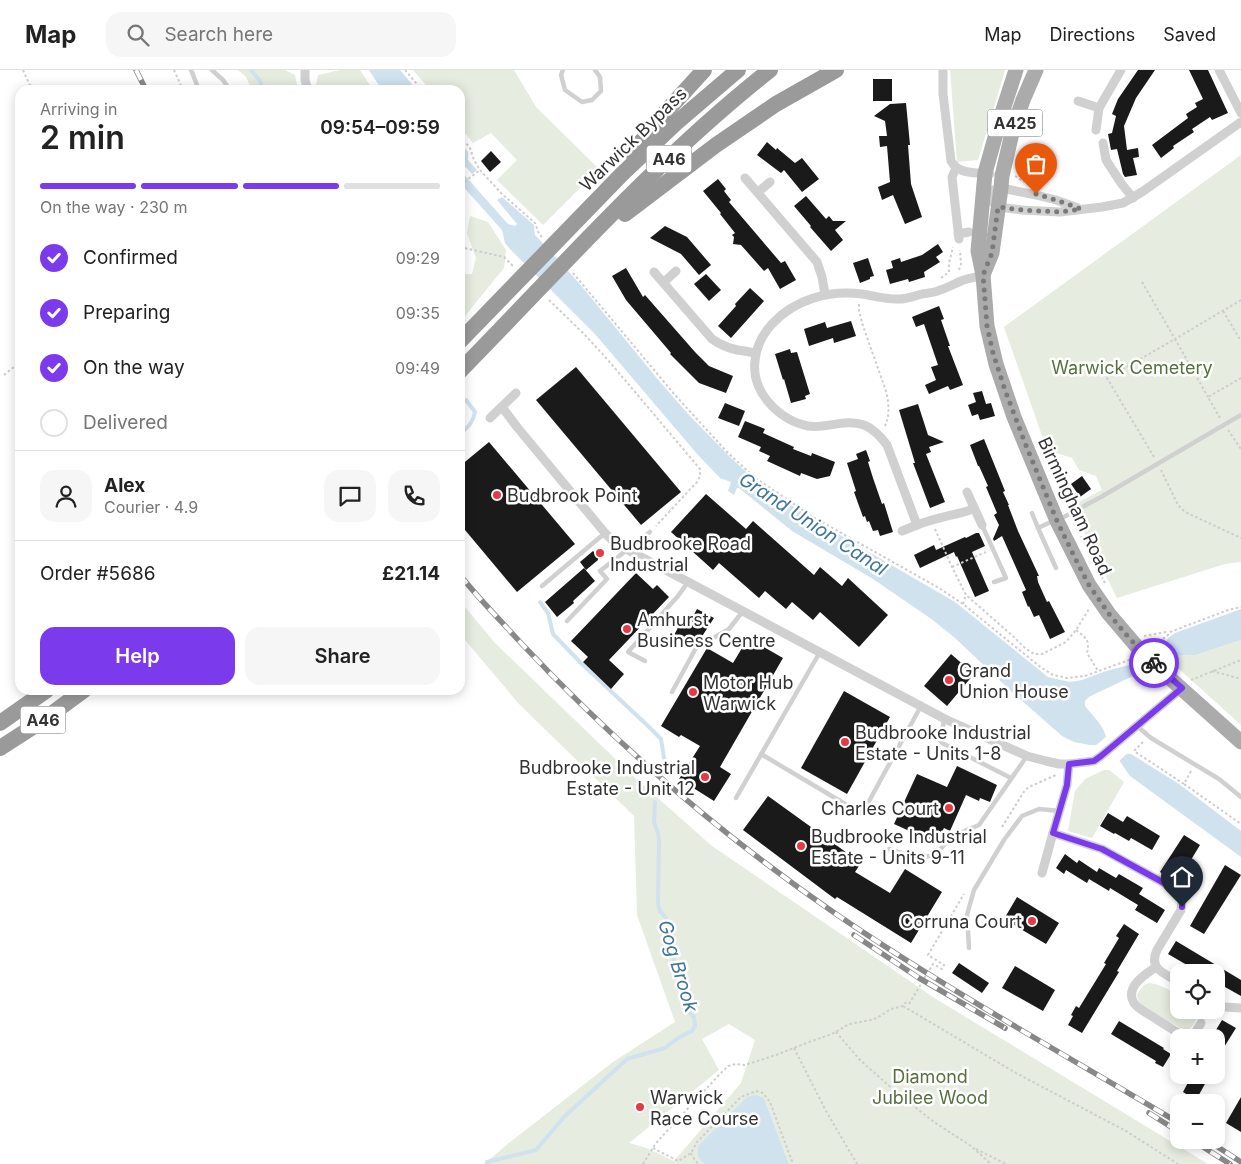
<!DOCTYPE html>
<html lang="en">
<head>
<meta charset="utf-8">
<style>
  body { margin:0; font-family:Inter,sans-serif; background:#f6f6f6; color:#222; height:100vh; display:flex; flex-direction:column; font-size:19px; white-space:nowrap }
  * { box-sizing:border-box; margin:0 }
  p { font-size:16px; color:#767676 }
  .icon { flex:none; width:28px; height:28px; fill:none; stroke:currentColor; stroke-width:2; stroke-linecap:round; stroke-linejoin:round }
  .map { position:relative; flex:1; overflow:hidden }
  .details { position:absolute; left:15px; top:15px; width:450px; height:610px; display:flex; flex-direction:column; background:#fff; border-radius:15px; box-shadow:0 2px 12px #0003 }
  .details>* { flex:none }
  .fabs { position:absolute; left:1170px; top:894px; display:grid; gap:10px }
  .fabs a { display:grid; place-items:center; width:55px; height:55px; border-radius:10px; background:#fff; box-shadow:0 2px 12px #0003; font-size:25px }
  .pin { position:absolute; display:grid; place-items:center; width:42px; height:42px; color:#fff; margin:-51px -21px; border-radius:50% 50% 50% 0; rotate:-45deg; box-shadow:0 0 5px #0007 }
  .pin .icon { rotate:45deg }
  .courier { position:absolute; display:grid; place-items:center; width:50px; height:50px; margin:-25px; border:4px solid #7c3aed; border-radius:50%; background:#fff; color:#222; box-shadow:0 1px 6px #0007 }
  .headline em { font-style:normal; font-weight:600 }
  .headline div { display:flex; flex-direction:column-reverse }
  .headline { display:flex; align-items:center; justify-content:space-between; height:85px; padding:0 25px }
  h1 { font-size:32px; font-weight:600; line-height:38px }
  .bar { display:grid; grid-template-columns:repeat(4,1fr); gap:8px 5px; align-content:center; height:60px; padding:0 25px }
  .bar i { height:6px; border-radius:4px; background:#e0e0e0 }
  .bar .on { background:#7c3aed }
  .bar p { grid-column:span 4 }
  .line { display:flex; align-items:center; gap:12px; padding:0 25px; border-top:1px solid #e0e0e0 }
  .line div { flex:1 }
  .round { display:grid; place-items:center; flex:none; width:52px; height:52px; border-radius:15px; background:#f6f6f6 }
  ol { padding:0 25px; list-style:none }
  li { display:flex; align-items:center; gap:15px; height:55px }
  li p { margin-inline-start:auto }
  li .icon { padding:5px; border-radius:50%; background:#7c3aed; color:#fff; stroke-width:4 }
  li:last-child { color:#767676 }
  li i { width:28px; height:28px; border:2px solid #e0e0e0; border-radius:50% }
  .action { display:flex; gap:10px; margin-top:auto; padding:10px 25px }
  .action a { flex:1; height:58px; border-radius:15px; background:#7c3aed; color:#fff; font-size:20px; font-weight:600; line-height:58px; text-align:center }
  .action a+a { background:#f6f6f6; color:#222 }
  header { display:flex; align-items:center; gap:30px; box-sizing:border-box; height:70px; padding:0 25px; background:#fff; border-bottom:1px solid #e0e0e0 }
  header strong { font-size:24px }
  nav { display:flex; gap:28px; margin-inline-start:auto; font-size:18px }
  .search { width:350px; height:45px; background:#f6f6f6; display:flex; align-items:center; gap:12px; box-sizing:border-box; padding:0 18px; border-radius:15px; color:#767676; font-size:19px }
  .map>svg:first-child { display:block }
  .green { fill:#e6ecdf; fill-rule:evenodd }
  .water { fill:#cfe2ee }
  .pier { fill:#fff }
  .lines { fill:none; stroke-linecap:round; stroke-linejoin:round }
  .stream { stroke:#cfe2ee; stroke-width:4 }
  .building { fill:#1a1a1a }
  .path { stroke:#cdcdcd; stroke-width:2; stroke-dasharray:2.5 2.5; stroke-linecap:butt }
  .lane { stroke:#d0d0d0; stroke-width:4.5 }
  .street { stroke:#d0d0d0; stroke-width:9 }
  .primary { stroke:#ababab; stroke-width:15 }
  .highway { stroke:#9a9a9a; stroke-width:16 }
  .rail-casing { stroke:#888; stroke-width:5.5 }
  .rail { stroke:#fff; stroke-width:4; stroke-dasharray:11; stroke-linecap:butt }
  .done { stroke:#7a7a7a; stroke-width:5; stroke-dasharray:0 9 }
  .route { stroke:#7c3aed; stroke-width:6 }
  .poi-dot { fill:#e63946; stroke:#fff; stroke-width:2 }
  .labels { text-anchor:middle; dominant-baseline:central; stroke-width:5; stroke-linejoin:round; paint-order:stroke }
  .shield { fill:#fff; stroke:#707070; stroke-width:1 }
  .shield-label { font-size:16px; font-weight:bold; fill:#333 }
  .street-label { font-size:18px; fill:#333; stroke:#fff }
  .park-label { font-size:18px; fill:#56703f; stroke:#fff }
  .poi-label { font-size:18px; fill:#333; stroke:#fff; text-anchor:start }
  .water-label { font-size:19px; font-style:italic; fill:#3f7597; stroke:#fff }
</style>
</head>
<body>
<header>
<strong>Map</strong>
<div class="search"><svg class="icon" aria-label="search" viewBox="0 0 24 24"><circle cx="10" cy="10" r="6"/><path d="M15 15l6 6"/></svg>Search here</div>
<nav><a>Map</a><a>Directions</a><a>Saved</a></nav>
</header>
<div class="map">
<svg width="1241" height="1094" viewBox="0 0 1241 1094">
  <rect width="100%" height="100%" fill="#fff"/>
  <!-- green -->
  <g class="green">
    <polygon points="238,0 285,0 295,5 298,20 252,20 246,7"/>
    <polygon points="340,0 360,0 373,20 319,20 316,15 318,5"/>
    <polygon points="413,0 514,0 536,37 599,99 543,155 497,110 517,90 491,63 473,73 460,57 460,20 430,20"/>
    <polygon points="950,0 1005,0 993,41 978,90 957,92"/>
    <polygon points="1241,85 1241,492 1225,494 1117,528 1071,436 1102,420 1096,406 1079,400 1072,388 1047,380 1004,257"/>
    <polygon points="470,146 488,152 506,180 504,198 460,252 460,202 462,204 472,204 476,188 467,163"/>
    <path d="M460,531L495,573L632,705L712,776L936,929L1208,1094H789L764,1028L698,1087L704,1094H484L509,1073L613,992L675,952L637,845L634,746L519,634L460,564ZM729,954L755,970L741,1013L674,1091C659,1084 647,1077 629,1073L719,1000L702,969Z"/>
    <polygon points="1241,570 1241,655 1167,588 1172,586 1196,585"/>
    <polygon points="1104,700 1109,700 1124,712 1092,768 1068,761 1075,721 1085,709"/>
    <path d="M1148,913C1160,914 1169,920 1179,925V940H1199C1197,948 1195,955 1188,960L1180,958L1145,938C1140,933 1137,930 1137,924L1144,915Z"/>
  </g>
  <!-- water -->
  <g class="water">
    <polygon points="369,0 400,0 417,20 382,20"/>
    <polygon points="460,72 468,82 468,90 477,100 472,104 463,94 460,93"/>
    <path d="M460,100L508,154L515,156L517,154L497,130L502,127L534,155L535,165L539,169L579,213L660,312L690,346L732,389L753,408L782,429L814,450L955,532L1048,607L1070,612L1082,610L1106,601L1129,595L1163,577L1168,568L1175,563L1241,539V570L1196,585L1172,586L1139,599L1133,606L1097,623L1089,627L1085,631V636C1092,645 1104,656 1106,667L1122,683L1131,684L1179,714L1241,761V787L1130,706L1119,690L1100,675H1090L1074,672L1062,666L1012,622L954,567L930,548L873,509L792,461L739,418H737L734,425L728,421L731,412L720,408L698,385L595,264L510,179L505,173L502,160L460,113Z"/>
    <polygon points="756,1025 764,1028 789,1094 704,1094 698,1087 698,1076 747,1027"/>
  </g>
  <!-- pier -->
  <g class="pier">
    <polygon points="1156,578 1169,590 1141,601 1130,591"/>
    <polygon points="1108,665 1123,680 1130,681 1118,692 1099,678 1094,677"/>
  </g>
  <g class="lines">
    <!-- stream -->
    <g class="stream">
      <polyline points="251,0 260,11 263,20"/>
      <path d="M460,364C468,357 473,353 475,342L466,330"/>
      <polyline points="540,532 548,543 553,564 581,593 648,656 661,669 664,688"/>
      <polyline points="487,1094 487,1092 536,1080 564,1047 627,989 665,978 678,968 692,961 695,956 694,947 687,941 685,923 680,913 678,900 672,885 671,861 666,848 660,841 658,834 659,771 658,763 654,752 655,732"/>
    </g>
  </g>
  <!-- building -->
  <g class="building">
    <polygon points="1138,0 1155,0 1136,28 1124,56 1127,80 1138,78 1139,87 1133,88 1137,105 1125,107 1123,104 1117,79 1111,80 1108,64 1112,63 1116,46 1112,44 1118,29"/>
    <polygon points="1189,0 1208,0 1228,43 1212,50 1210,47 1192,59 1194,62 1173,76 1174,78 1161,88 1152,75 1188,48 1186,44 1197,37 1195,33 1203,29"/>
    <rect x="873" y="9" width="19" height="22"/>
    <polygon points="906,33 910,75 908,75 911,114 922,147 905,154 893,125 882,130 878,117 890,112 887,76 880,77 879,66 887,66 885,51 874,46 890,34"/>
    <polygon points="767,72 776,80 777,78 795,93 802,88 819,109 802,122 784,100 781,103 757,85"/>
    <polygon points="491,81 501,92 490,102 481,91"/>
    <polygon points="718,109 726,119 724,121 731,130 729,132 781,193 785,191 796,210 780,219 768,198 764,201 741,175 733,174 734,167 732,165 735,163 720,144 721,143 703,121"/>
    <polygon points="806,126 826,149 829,146 833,151 846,151 835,160 843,170 831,181 810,157 811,156 794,136"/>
    <polygon points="665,156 687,167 711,195 699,205 681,184 650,168"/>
    <polygon points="938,174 943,182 936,187 940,192 924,202 925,207 909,212 908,209 890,214 886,200 893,198 891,191 900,188 901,192 922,185"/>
    <polygon points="868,188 874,206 870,207 870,209 860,213 853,193"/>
    <polygon points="626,198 643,227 645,225 695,282 709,296 733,306 726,323 699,313 670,284 671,283 626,230 612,206"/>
    <polygon points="706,204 721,220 709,231 694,214"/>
    <polygon points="750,218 764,231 731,268 718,256 736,236 735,234"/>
    <polygon points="939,236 944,249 941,250 950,276 948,276 963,315 950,320 948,316 929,324 925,315 936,310 931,297 938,295 924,254 916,257 912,247"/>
    <polygon points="851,251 856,266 834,273 833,268 809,276 804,259 825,252 827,258"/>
    <polygon points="790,279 791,283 797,282 810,324 805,326 806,329 791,333 784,309 783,310 775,284"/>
    <polygon points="576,297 681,422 641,455 536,330"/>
    <polygon points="982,321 986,334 991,333 995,346 980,350 978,344 972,346 968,335 976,332 973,323"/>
    <polygon points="725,333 745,341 739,356 718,348"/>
    <polygon points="918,334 928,365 944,372 929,377 931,382 926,384 945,432 930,438 913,393 915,393 899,340"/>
    <polygon points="745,351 765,359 763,363 794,377 793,379 811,386 812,383 835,392 830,406 817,409 801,403 800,406 767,391 770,386 759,381 761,377 738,367"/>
    <polygon points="984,369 1005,421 1003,422 1009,435 1008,435 1018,461 1039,506 1037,506 1038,512 1047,532 1049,531 1065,562 1050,569 1039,545 1034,547 1029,536 1028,537 1022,522 1026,520 1002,466 994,471 993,469 999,455 994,445 997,443 986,417 988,416 979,396 978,396 970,375"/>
    <polygon points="489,372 575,474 517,522 460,454 460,396"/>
    <polygon points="866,380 870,391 868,392 873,408 882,434 884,433 893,462 880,466 878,460 873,461 869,451 867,452 865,446 863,447 854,422 856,421 847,393 858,389 856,384"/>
    <polygon points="1082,406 1091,419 1080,427 1071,414"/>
    <polygon points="706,424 746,459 753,451 814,505 820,497 842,516 848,508 888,545 859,577 820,542 813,550 792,532 786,539 765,521 759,528 719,493 713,500 671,462"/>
    <polygon points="976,463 979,463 985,476 972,482 989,521 975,527 957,486 956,487 954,482 920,498 914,485 934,475 936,480 965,467 966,468"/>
    <polygon points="593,481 598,486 598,490 586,500 580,492"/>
    <polygon points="584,498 595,511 573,531 574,533 557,547 545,532"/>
    <polygon points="636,503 653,519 657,515 669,527 609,590 624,604 611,619 583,592 588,587 571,571"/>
    <polygon points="697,539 714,548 699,571 694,575 692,578 673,567 681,552 688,556"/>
    <polygon points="748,568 783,588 720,697 731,704 714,731 679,709 700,676 681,665 679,667 661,656 707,578 733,593"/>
    <polygon points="951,584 974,604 947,636 924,616"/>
    <polygon points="844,621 890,647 847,724 801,698"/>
    <polygon points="957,696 997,715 990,732 980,728 979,731 966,725 950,761 944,758 936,773 894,754 917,704 947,717"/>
    <polygon points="768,726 861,793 855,802 890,823 905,799 942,822 911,873 837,827 835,829 743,760"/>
    <polygon points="1108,743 1123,752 1127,746 1160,766 1152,780 1131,768 1129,771 1115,763 1114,764 1100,756"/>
    <polygon points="1184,765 1200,775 1177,813 1160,802"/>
    <polygon points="1065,784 1077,793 1079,790 1097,802 1099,798 1116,808 1119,804 1143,818 1139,824 1165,840 1157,853 1135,840 1138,835 1110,818 1109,821 1089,809 1087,813 1066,800 1064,804 1056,798"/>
    <polygon points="1225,795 1241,805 1204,864 1190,856"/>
    <polygon points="1017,827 1059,853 1046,874 1004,849"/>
    <polygon points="1124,854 1139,864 1117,901 1119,902 1082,963 1068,955 1073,946 1071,945 1076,936 1079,938 1106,894 1104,893 1119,868 1116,866"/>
    <polygon points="1176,871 1241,910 1241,926 1216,912 1216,902 1199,902 1168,884"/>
    <polygon points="959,893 989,913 982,923 952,903"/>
    <polygon points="1015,896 1055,920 1043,941 1002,918"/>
    <polygon points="1222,950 1236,958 1216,990 1216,968 1211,968"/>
    <polygon points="1119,951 1164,978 1163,979 1171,984 1163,997 1155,993 1156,991 1111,964"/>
    <polygon points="1192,1005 1210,1005 1196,1030 1183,1022"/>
    <polygon points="1241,1027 1241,1062 1226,1053"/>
  </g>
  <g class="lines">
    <!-- path -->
    <g class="path">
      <polyline points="23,0 32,20"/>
      <polyline points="174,0 183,20"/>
      <polyline points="405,0 422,20"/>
      <polyline points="460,66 470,78 474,90 480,100 502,124 535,153 539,164 542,167"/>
      <polyline points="1015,106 1024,112"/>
      <polyline points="460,114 464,112 480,100"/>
      <polyline points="460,177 504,187 513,196"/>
      <polyline points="959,200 961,194 960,180"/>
      <polyline points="573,203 675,325 727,382 754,407 813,447 939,518 963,534 1039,596 1053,605 1067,608 1085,606 1132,589"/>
      <polyline points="941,208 949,202 949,193 953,177"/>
      <polyline points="1142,212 1175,269 1241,230"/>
      <polyline points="549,230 583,263 608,290 700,399 700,406 697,412 656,456"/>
      <path d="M859,234V241L863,256L886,321C889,334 890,344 885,356"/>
      <polyline points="1223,241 1241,271"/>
      <polyline points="4,305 20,292"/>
      <polyline points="1220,348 1208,327 1241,308"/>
      <polyline points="1228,360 1241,379"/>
      <polyline points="1154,387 1107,308 1175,269 1208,327"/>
      <polyline points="1161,400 1178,435 1185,442 1241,468"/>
      <polyline points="1074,453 1105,513"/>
      <polyline points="935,459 952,497 966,525 1015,568 1026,579 1034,584 1042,584 1066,572 1076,560 1089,539"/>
      <polyline points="952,497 986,482"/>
      <polyline points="963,534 966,525"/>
      <path d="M1076,560C1086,568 1090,570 1087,583L1098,601"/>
      <polyline points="1144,566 1166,562 1168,565"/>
      <polyline points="1155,575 1168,565 1170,562 1228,540 1241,537"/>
      <polyline points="1212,601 1241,609"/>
      <polyline points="1191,610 1241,590"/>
      <polyline points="1143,672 1134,681 1184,714"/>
      <polyline points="1191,701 1184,714 1241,754"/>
      <polyline points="1002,757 1025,720 1031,716 1056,705"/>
      <polyline points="903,936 1016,1003 1126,1061 1178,1094"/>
      <polyline points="836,962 860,990 896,1022 934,1052 971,1076 991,1094"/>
      <polyline points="794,978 826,1041 857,1094"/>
      <polyline points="653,1078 678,1091 680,1090 691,1083 697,1072 741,1027 756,1021 763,1023 770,1032 793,1094"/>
      <polyline points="976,1079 1006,1094"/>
      <polyline points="691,1083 692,1086 698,1094"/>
      <polyline points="643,1094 656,1073 719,1005 728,996 736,994 745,995 776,985 809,972 832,964 849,954 871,950 877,948 891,939 903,936 905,933 909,934 933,894 942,899 944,895 928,885 964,824"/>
    </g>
    <!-- lane -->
    <g class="lane">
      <polyline points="191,0 199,20"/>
      <polyline points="212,0 223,10 230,20"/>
      <polyline points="563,0 561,5 565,20 582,32 592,30 601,21 600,7 595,0"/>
      <polyline points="1032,443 1038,458 1055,450"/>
      <polyline points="1060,449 1101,427 1241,345"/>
      <polyline points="982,455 1006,508 994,512"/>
      <polyline points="1038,458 1056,498"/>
      <polyline points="542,516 605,463"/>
      <polyline points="567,551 607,509 600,501 650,462"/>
      <polyline points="645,591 628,582 678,526 688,512"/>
      <polyline points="672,622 696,578 729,559 743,541"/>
      <polyline points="945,649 939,669 942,673 1011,708"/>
      <polyline points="1137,656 1151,668 1219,709 1241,727"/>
      <polyline points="761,684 862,744 921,636"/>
      <polyline points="736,728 820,582"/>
      <polyline points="889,779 910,786 923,787 935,785 945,774 962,762 979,755 1027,686"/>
      <polyline points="969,878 967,845 974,820 1004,770 1022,746 1039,739 1060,741"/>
    </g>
    <!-- street -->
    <g class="street">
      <polyline points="305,0 305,10 308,20"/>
      <path d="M943,0V24L951,91C959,105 975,102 990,104"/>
      <polyline points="1219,0 1241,43"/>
      <polyline points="1078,31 1099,38"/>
      <polyline points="1096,60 1099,38 1121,0"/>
      <polyline points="1103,73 1106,90 1121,113 1133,128"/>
      <polyline points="956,98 952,107 959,169"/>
      <polyline points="745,108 817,192 822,207 825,224"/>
      <polyline points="758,122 770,112"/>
      <polyline points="983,123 998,137 1022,140 1060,142 1102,137 1123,133 1142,122 1241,52"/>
      <polyline points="983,123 1001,118 1036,125 1056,130 1078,138"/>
      <polyline points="958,164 969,162"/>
      <path d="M654,202L712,269C728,280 738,280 756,283"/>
      <polyline points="664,212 676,201"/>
      <polyline points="502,337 517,357 605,463 615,473 945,649 1027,686 1046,691 1059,694 1069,694 1094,691 1101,686 1182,618"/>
      <polyline points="490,348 516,323"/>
      <polyline points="967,422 982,455"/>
      <path d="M974,439C955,445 935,448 917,455L887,375C881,367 874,359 864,355C845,348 827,359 808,356C779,350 751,322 755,291C756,277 763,264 772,254C795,229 829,220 862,224C875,226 887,230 899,229C907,229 914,226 922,224C928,223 934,223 940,220C947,218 954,214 961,211C968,208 975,208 983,205"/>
      <polyline points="902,461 917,455"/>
      <path d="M1069,694L1067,715L1053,763L1102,779L1166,814L1178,822L1182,830L1181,840L1157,880C1148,899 1165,904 1179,912"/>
      <polyline points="1042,803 1053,763"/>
      <path d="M1156,897C1146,904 1124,917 1134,933C1138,939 1147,943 1153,947C1164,954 1175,961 1186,968"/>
      <polyline points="1216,934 1225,937 1241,938"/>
      <polyline points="1192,968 1201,953"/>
    </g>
    <!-- primary -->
    <g class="primary">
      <polyline points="1016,0 1001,46 985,103 978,181 983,205 987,256 996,294 1014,347 1057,451 1089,515 1109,544 1138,578 1164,603 1241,672"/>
      <polyline points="983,205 992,183 1001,118 1002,106 1013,59 1023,30 1036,0"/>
    </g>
    <!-- highway -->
    <g class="highway">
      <polyline points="632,83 663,45 704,0"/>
      <polyline points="625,144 716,75 776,34 836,0"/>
      <polyline points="460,271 622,104 676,53 738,0"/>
      <path d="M460,301C561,198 657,89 770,0"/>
      <polyline points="0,653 47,620"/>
      <polyline points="0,678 42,651 84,620"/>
    </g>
    <defs>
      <g id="rail">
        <polyline points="136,0 146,20"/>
        <path d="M460,505C479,529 501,551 521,573C616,674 721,765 836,844C946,919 1064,984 1179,1053"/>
        <polyline points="854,865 919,908 1005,958"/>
        <polyline points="1149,1043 1179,1062"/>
        <polyline points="1192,1070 1230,1094"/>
        <polyline points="1207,1070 1241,1092"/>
      </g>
    </defs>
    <!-- rail casing -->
    <use href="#rail" class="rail-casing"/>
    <!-- rail -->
    <use href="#rail" class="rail"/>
  </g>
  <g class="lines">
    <!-- done -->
    <polyline class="done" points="1036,124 1056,130 1081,139 1060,142 1022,140 998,137 992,183 983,205 987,256 993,283 1005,320 1025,373 1057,451 1078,494 1089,515 1109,544 1130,569 1154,593"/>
    <!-- route -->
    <path class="route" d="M1154,593L1182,618L1101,686L1094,691L1069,694L1067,715L1053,763L1102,779L1166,814C1175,820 1183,825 1182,837"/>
  </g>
  <!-- markers -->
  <g class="poi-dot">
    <circle cx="497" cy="425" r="5"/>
    <circle cx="600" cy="483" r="5"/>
    <circle cx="627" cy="559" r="5"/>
    <circle cx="949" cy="610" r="5"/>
    <circle cx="693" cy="622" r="5"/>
    <circle cx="845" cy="672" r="5"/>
    <circle cx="705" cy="707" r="5"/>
    <circle cx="949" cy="738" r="5"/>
    <circle cx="801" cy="776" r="5"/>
    <circle cx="1032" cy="851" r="5"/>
    <circle cx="640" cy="1037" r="5"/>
  </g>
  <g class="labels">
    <!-- shield labels -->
    <g class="shield">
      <rect x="987.5" y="39.5" width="55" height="27" rx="4"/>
      <rect x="646.5" y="75.5" width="45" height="27" rx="4"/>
      <rect x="20.5" y="636.5" width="45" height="27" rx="4"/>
    </g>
    <g class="shield-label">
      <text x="1015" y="53">A425</text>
      <text x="669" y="89">A46</text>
      <text x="43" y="650">A46</text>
    </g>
    <!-- street labels -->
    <g class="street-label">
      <text transform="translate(633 69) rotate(-44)">Warwick Bypass</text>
      <text transform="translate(1075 436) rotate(65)">Birmingham Road</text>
    </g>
    <!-- park labels -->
    <g class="park-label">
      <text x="1132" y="297">Warwick Cemetery</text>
      <text x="930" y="1006">Diamond<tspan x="930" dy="21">Jubilee Wood</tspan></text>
    </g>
    <!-- poi labels -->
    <g class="poi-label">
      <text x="507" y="425">Budbrook Point</text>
      <text x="610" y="473">Budbrooke Road<tspan x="610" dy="21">Industrial</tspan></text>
      <text x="637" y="549">Amhurst<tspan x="637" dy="21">Business Centre</tspan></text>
      <text x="959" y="600">Grand<tspan x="959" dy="21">Union House</tspan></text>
      <text x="703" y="612">Motor Hub<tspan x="703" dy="21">Warwick</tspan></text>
      <text x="855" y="662">Budbrooke Industrial<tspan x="855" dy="21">Estate - Units 1-8</tspan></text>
      <text x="695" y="697" text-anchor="end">Budbrooke Industrial<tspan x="695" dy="21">Estate - Unit 12</tspan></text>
      <text x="939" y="738" text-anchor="end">Charles Court</text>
      <text x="811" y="766">Budbrooke Industrial<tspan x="811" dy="21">Estate - Units 9-11</tspan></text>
      <text x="1022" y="851" text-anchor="end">Corruna Court</text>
      <text x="650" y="1027">Warwick<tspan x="650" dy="21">Race Course</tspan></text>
    </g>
    <!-- water labels -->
    <g class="water-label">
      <text transform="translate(813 454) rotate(33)">Grand Union Canal</text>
      <text transform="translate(678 896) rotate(73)">Gog Brook</text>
    </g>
  </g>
</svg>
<div class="fabs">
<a><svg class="icon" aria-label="locate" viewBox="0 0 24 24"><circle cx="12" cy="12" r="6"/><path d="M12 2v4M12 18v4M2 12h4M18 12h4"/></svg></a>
<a>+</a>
<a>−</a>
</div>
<div class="pin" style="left:1036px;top:124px;background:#ea580c"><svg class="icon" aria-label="bag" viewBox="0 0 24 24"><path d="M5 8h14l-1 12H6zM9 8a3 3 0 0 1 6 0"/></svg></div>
<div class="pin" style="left:1182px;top:837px;background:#1f2937"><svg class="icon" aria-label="home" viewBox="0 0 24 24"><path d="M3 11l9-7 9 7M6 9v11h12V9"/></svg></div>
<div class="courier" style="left:1154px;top:593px"><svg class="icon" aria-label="bike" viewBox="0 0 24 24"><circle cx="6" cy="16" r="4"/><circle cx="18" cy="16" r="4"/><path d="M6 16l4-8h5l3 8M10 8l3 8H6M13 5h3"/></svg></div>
<section class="details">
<div class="headline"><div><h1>2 min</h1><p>Arriving in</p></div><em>09:54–09:59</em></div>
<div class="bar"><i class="on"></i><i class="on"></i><i class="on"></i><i></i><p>On the way · 230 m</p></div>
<ol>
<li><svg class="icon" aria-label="check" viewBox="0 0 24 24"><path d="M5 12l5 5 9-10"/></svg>Confirmed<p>09:29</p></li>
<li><svg class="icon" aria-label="check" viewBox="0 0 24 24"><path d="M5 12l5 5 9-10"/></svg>Preparing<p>09:35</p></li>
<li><svg class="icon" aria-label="check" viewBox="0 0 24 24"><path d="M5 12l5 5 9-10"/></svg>On the way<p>09:49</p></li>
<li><i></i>Delivered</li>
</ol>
<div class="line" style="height:90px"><a class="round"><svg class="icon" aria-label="person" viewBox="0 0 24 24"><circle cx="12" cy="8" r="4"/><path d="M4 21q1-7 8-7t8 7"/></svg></a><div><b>Alex</b><p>Courier · 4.9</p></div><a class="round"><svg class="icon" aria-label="chat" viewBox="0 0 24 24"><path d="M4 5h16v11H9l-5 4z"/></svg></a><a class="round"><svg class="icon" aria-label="phone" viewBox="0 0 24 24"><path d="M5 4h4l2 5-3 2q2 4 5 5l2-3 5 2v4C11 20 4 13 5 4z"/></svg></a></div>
<div class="line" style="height:65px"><div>Order #5686</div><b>£21.14</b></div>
<div class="action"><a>Help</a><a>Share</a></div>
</section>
</div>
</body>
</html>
